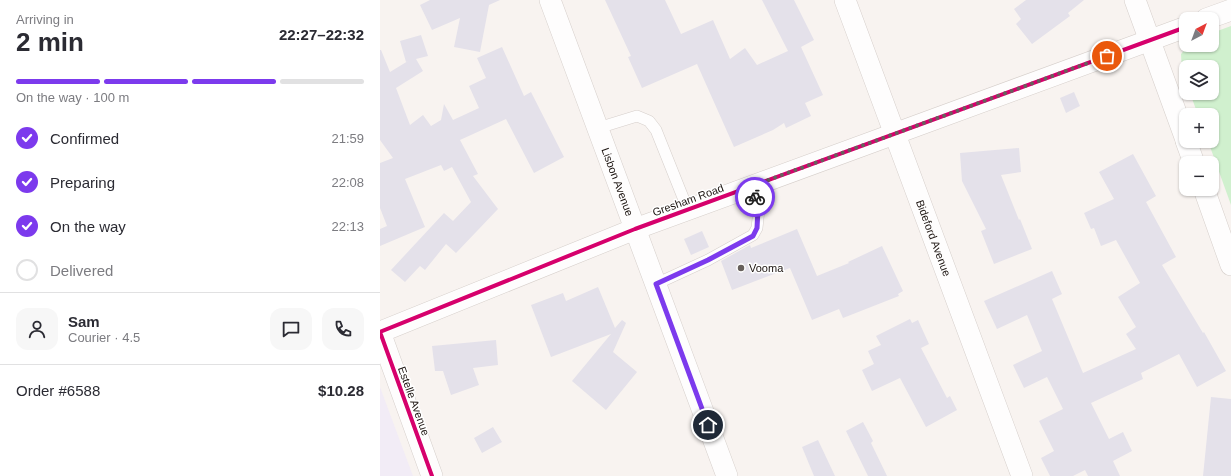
<!DOCTYPE html>
<html lang="en">
<head>
<meta charset="utf-8">
<style>
  body { margin:0; font-family:Arial,sans-serif; background:#f7f7f7; color:#2b2b33; height:100vh; display:flex; flex-direction:column; font-size:15px; white-space:nowrap }
  * { box-sizing:border-box; margin:0 }
  p { font-size:13px; color:#7c7c81 }
  .icon { flex:none; width:22px; height:22px; fill:none; stroke:currentColor; stroke-width:2; stroke-linecap:round; stroke-linejoin:round }
  .map { position:relative; flex:1; overflow:hidden }
  .details { display:flex; flex-direction:column; background:#fff; width:380px }
  .details>* { flex:none }
  .needle { width:26px; rotate:41deg }
  .buttons { position:absolute; left:799px; top:12px; display:grid; gap:8px }
  .buttons a { display:grid; place-items:center; width:40px; height:40px; border-radius:8px; background:#fff; box-shadow:0 1px 3px #0004; font-size:20px }
  .pin { position:absolute; display:grid; place-items:center; width:34px; height:34px; color:#fff; margin:-17px; border:2px solid #fff; border-radius:50%; box-shadow:0 1px 4px #0007 }
  .courier { position:absolute; display:grid; place-items:center; width:40px; height:40px; margin:-20px; border:3px solid #7c3aed; border-radius:50%; background:#fff; color:#222; box-shadow:0 1px 5px #0007 }
  .head em { font-style:normal; font-weight:700 }
  .head div { display:flex; flex-direction:column-reverse }
  .head { display:flex; align-items:center; justify-content:space-between; height:68px; padding:0 16px }
  h1 { font-size:26px; font-weight:700; line-height:30px }
  .bar { display:grid; grid-template-columns:repeat(4,1fr); gap:6px 4px; align-content:center; height:48px; padding:0 16px }
  .bar i { height:5px; border-radius:3px; background:#e1e1e2 }
  .bar .selected { background:#7c3aed }
  .bar p { grid-column:span 4 }
  .line { display:flex; align-items:center; gap:10px; padding:0 16px; border-top:1px solid #e1e1e2 }
  .line div { flex:1 }
  .round { display:grid; place-items:center; flex:none; width:42px; height:42px; border-radius:12px; background:#f7f7f7 }
  ol { padding:0 16px; list-style:none }
  li { display:flex; align-items:center; gap:12px; height:44px }
  li p { margin-inline-start:auto }
  li .icon { padding:4px; border-radius:50%; background:#7c3aed; color:#fff; stroke-width:4 }
  li:last-child { color:#7c7c81 }
  li i { width:22px; height:22px; border:2px solid #e1e1e2; border-radius:50% }
  main { display:flex; flex:1; min-height:0 }
  .map>svg:first-child { display:block }
  .education { fill:#f2ecf6 }
  .green { fill:#d0f0ce }
  .building { fill:#e4e1ea }
  .lines { fill:none; stroke-linecap:round; stroke-linejoin:round }
  .lane-casing { stroke:#d6cfcb; stroke-width:12 }
  .street-casing { stroke:#d6cfcb; stroke-width:22 }
  .lane { stroke:#fefdfd; stroke-width:11 }
  .street { stroke:#fefdfd; stroke-width:21 }
  .cycleway-casing { stroke:#fff; stroke-width:6 }
  .cycleway { stroke:#d6006c; stroke-width:4 }
  .done { stroke:#67605c; stroke-width:4; stroke-dasharray:0 7.2 }
  .route { stroke:#7c3aed; stroke-width:5 }
  .poi-dot { fill:#67605c; stroke:#fff; stroke-width:1.5 }
  .labels { text-anchor:middle; dominant-baseline:central; stroke-width:3; stroke-linejoin:round; paint-order:stroke }
  .street-label { font-size:11px; fill:#19110d; stroke:#fff }
  .poi-label { font-size:11px; fill:#19110d; stroke:#fff; text-anchor:start }
</style>
</head>
<body>
<main>
<section class="details">
<div class="head"><div><h1>2 min</h1><p>Arriving in</p></div><em>22:27–22:32</em></div>
<div class="bar"><i class="selected"></i><i class="selected"></i><i class="selected"></i><i></i><p>On the way · 100 m</p></div>
<ol>
<li><svg class="icon" aria-label="check" viewBox="0 0 24 24"><path d="M5 12l5 5 9-10"/></svg>Confirmed<p>21:59</p></li>
<li><svg class="icon" aria-label="check" viewBox="0 0 24 24"><path d="M5 12l5 5 9-10"/></svg>Preparing<p>22:08</p></li>
<li><svg class="icon" aria-label="check" viewBox="0 0 24 24"><path d="M5 12l5 5 9-10"/></svg>On the way<p>22:13</p></li>
<li><i></i>Delivered</li>
</ol>
<div class="line" style="height:72px"><a class="round"><svg class="icon" aria-label="person" viewBox="0 0 24 24"><circle cx="12" cy="8" r="4"/><path d="M4 21q1-7 8-7t8 7"/></svg></a><div><b>Sam</b><p>Courier · 4.5</p></div><a class="round"><svg class="icon" aria-label="chat" viewBox="0 0 24 24"><path d="M4 5h16v11H9l-5 4z"/></svg></a><a class="round"><svg class="icon" aria-label="phone" viewBox="0 0 24 24"><path d="M5 4h4l2 5-3 2q2 4 5 5l2-3 5 2v4C11 20 4 13 5 4z"/></svg></a></div>
<div class="line" style="height:52px"><div>Order #6588</div><b>$10.28</b></div>
</section>
<div class="map">
<svg width="851" height="476" viewBox="0 0 851 476">
  <rect width="100%" height="100%" fill="#f8f3f0"/>
  <!-- education -->
  <polygon class="education" points="0,387 33,476 0,476"/>
  <!-- green -->
  <polygon class="green" points="851,26 851,205 828,141 832,141 832,115 818,115 810,93 832,93 832,67 806,67 806,82 802,72 801,54 809,45 832,45 832,33"/>
  <!-- building -->
  <g class="building">
    <polygon points="50,0 120,0 109,5 100,52 74,47 80,18 52,30 40,5"/>
    <polygon points="225,0 285,0 301,34 333,20 350,59 365,48 377,65 408,51 382,0 414,0 434,40 421,47 443,95 425,103 431,116 406,128 404,123 393,130 354,147 317,64 262,88 248,57 251,56"/>
    <polygon points="646,0 704,0 688,13 690,16 652,44 636,24 641,19 634,9"/>
    <polygon points="41,35 48,56 36,59 43,71 16,88 30,125 43,115 51,126 61,120 64,104 73,120 99,108 89,86 106,78 97,58 122,47 144,96 151,92 184,157 154,173 126,119 80,140 98,174 93,176 118,209 76,253 66,244 45,270 40,266 25,282 11,270 64,213 73,221 91,202 72,167 64,171 61,165 25,179 45,227 0,246 0,229 7,226 0,208 0,163 13,158 0,140 0,50 1,50 10,72 28,61 26,62 20,41"/>
    <polygon points="694,92 700,106 686,113 680,98"/>
    <polygon points="639,148 641,172 621,175 639,220 640,219 652,249 614,264 601,231 606,229 582,181 580,153"/>
    <polygon points="753,154 776,196 766,202 796,257 782,265 823,333 824,332 846,371 817,387 799,354 761,373 763,379 711,403 729,439 743,432 752,451 733,461 740,476 708,476 705,470 693,476 670,476 661,458 674,451 659,421 683,409 667,377 644,388 633,365 662,351 647,315 617,329 604,301 672,271 682,294 672,299 703,373 756,349 746,334 756,327 738,297 760,283 736,240 721,246 714,228 711,229 704,213 734,199 719,172"/>
    <polygon points="417,229 437,276 469,263 468,262 502,246 523,291 518,294 519,296 463,318 459,309 432,320 410,268 352,290 341,261 368,246 370,245 371,248"/>
    <polygon points="322,231 329,247 311,255 304,239"/>
    <polygon points="218,287 235,328 242,320 246,323 233,352 257,372 226,410 192,381 231,334 171,357 151,305 183,293 186,301"/>
    <polygon points="530,319 532,323 538,320 549,344 541,348 567,398 570,396 577,410 546,427 520,378 492,391 482,370 494,364 488,351 501,345 496,336"/>
    <polygon points="116,340 118,365 93,368 99,385 71,395 63,371 55,371 52,346"/>
    <polygon points="831,397 851,399 851,476 823,476"/>
    <polygon points="483,422 493,441 491,443 507,476 488,476 466,431"/>
    <polygon points="113,427 122,442 102,453 94,438"/>
    <polygon points="438,440 455,476 434,476 422,447"/>
  </g>
  <g class="lines">
    <defs>
      <g id="lane">
        <polyline points="218,128 257,116 269,121 276,130 308,210"/>
        <polyline points="276,284 328,260 373,235 377,228 379,209 372,186"/>
      </g>
      <g id="street">
        <path id="s1" d="M170,0L347,476"/>
        <path id="s2" d="M465,0L642,476"/>
        <polyline points="755,0 806,140"/>
        <polyline points="826,19 851,10"/>
        <polyline points="806,141 814,163"/>
        <polyline points="824,189 851,265"/>
        <polyline points="52,476 0,332 255,229 806,27"/>
      </g>
    </defs>
    <!-- lane casing -->
    <use href="#lane" class="lane-casing"/>
    <!-- street casing -->
    <use href="#street" class="street-casing"/>
    <!-- lane -->
    <use href="#lane" class="lane"/>
    <!-- street -->
    <use href="#street" class="street"/>
    <defs>
      <polyline id="cycleway" points="52,476 0,332 255,229 806,27"/>
    </defs>
    <!-- cycleway casing -->
    <use href="#cycleway" class="cycleway-casing"/>
    <!-- cycleway -->
    <use href="#cycleway" class="cycleway"/>
  </g>
  <g class="lines">
    <!-- done -->
    <polyline class="done" points="375,197 372,186 727,56"/>
    <!-- route -->
    <polyline class="route" points="328,425 276,284 328,260 373,236 377,228 378,209 375,197"/>
  </g>
  <!-- markers -->
  <circle class="poi-dot" cx="361" cy="268" r="4"/>
  <g class="labels">
    <!-- street labels -->
    <g class="street-label">
      <text stroke="none"><textPath href="#s1" startOffset="194">Lisbon Avenue</textPath></text>
      <text transform="translate(308 200) rotate(-20)">Gresham Road</text>
      <text stroke="none"><textPath href="#s2" startOffset="254">Bideford Avenue</textPath></text>
      <text transform="translate(34 401) rotate(70)">Estelle Avenue</text>
    </g>
    <!-- poi labels -->
    <g class="poi-label">
      <text x="369" y="268">Vooma</text>
    </g>
  </g>
</svg>
<div class="buttons">
<a><svg class="needle" viewBox="-14 -14 28 28"><path d="M0-13l5 13h-10z" fill="#e53935"/><path d="M0 13l5-13h-10z" fill="#7c7c81"/></svg></a>
<a><svg class="icon" aria-label="layers" viewBox="0 0 24 24"><path d="M12 4l9 5-9 5-9-5zM3 14l9 5 9-5"/></svg></a>
<a>+</a>
<a>−</a>
</div>
<div class="pin" style="left:727px;top:56px;background:#ea580c"><svg class="icon" aria-label="bag" viewBox="0 0 24 24"><path d="M5 8h14l-1 12H6zM9 8a3 3 0 0 1 6 0"/></svg></div>
<div class="pin" style="left:328px;top:425px;background:#1f2937"><svg class="icon" aria-label="home" viewBox="0 0 24 24"><path d="M3 11l9-7 9 7M6 9v11h12V9"/></svg></div>
<div class="courier" style="left:375px;top:197px"><svg class="icon" aria-label="bike" viewBox="0 0 24 24"><circle cx="6" cy="16" r="4"/><circle cx="18" cy="16" r="4"/><path d="M6 16l4-8h5l3 8M10 8l3 8H6M13 5h3"/></svg></div>
</div>
</main>
</body>
</html>
